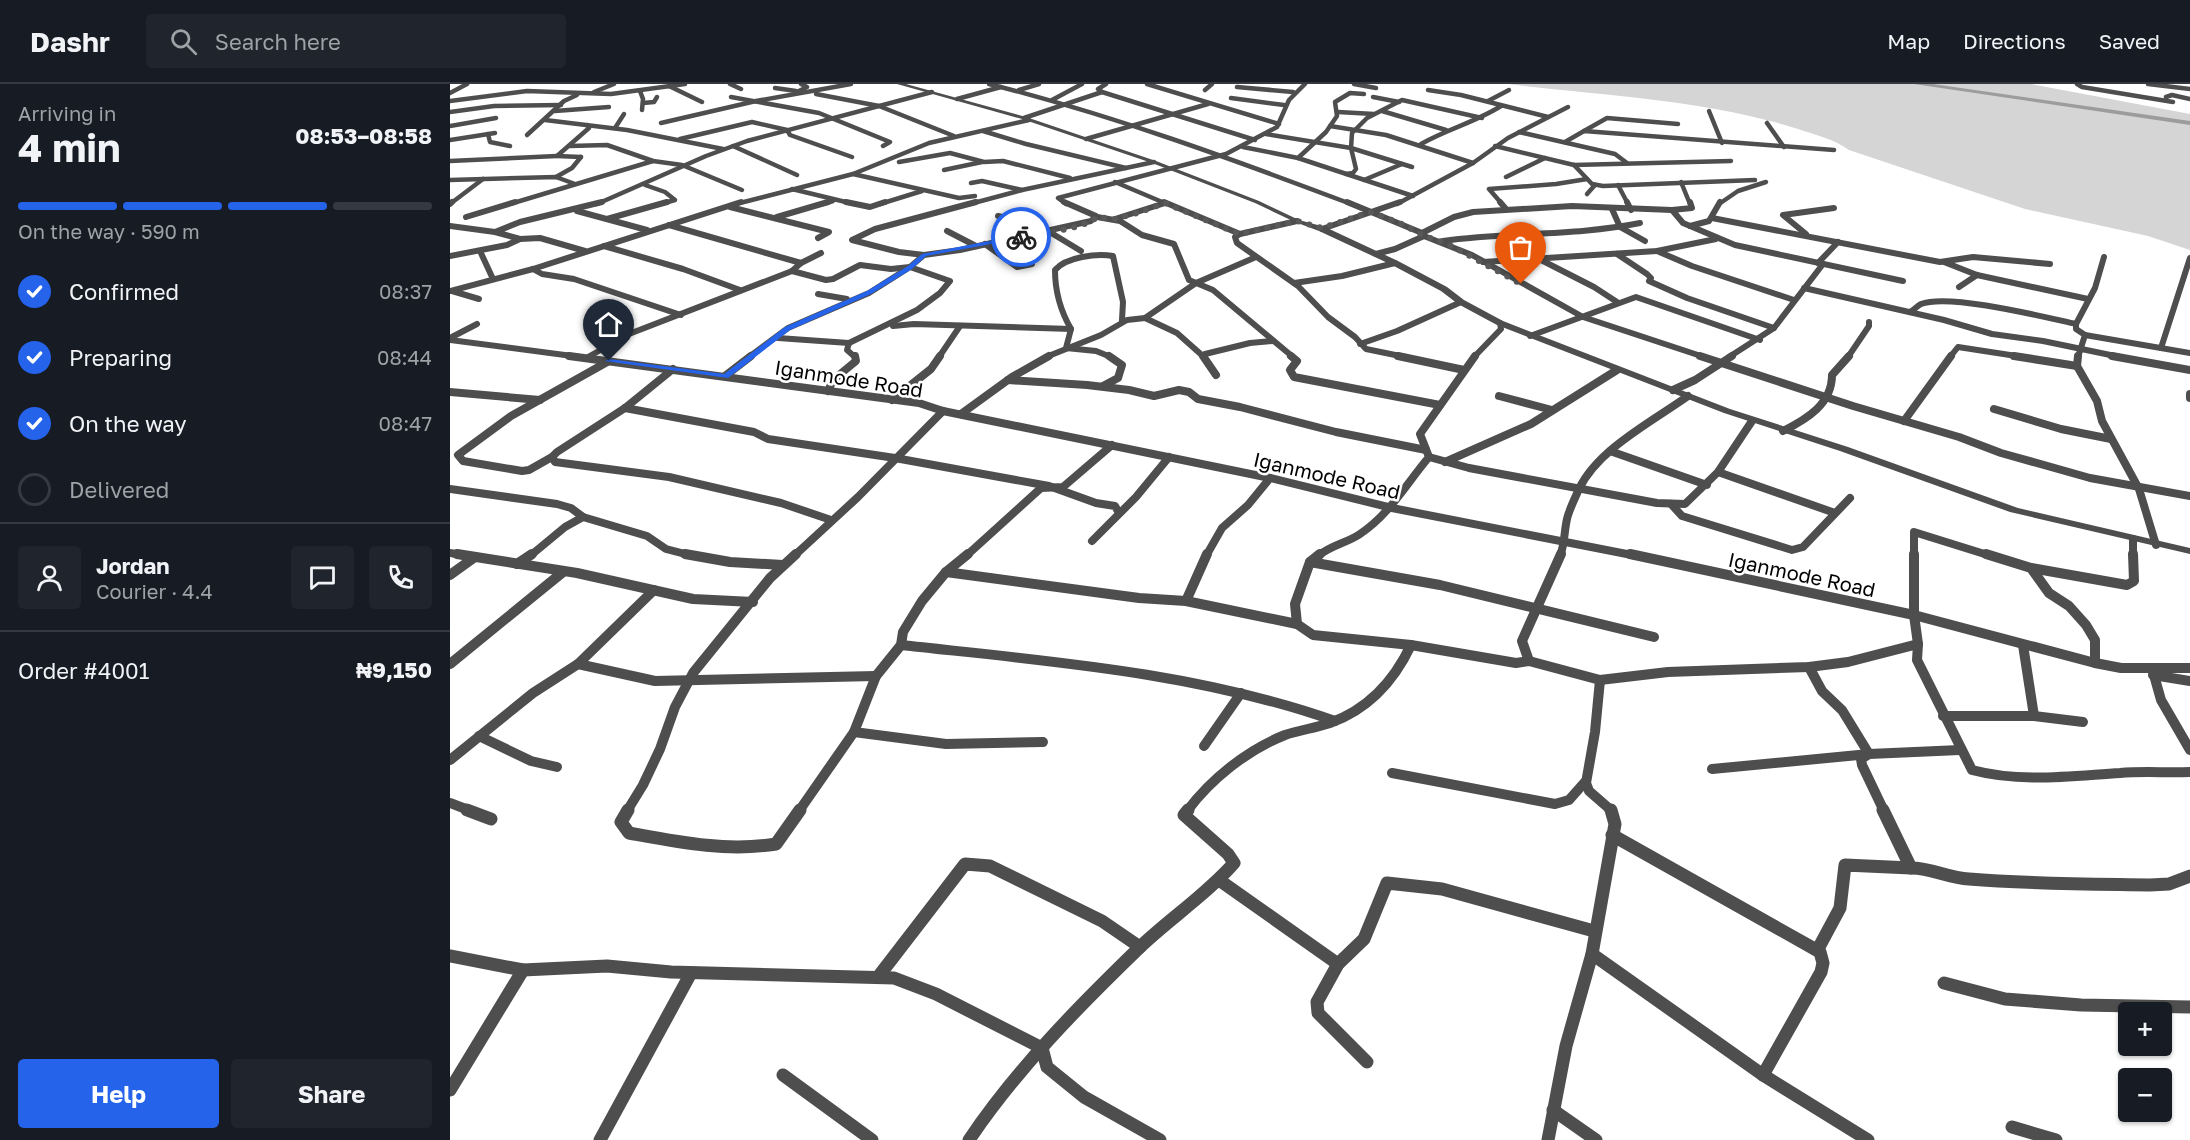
<!DOCTYPE html>
<html lang="en">
<head>
<meta charset="utf-8">
<style>
  body { margin:0; font-family:"Golos Text",sans-serif; background:#20242c; color:#f1f3f6; height:100vh; display:flex; flex-direction:column; font-size:22px; white-space:nowrap }
  * { box-sizing:border-box; margin:0 }
  p { font-size:20px; color:#9ea1a6 }
  .icon { flex:none; width:33px; height:33px; fill:none; stroke:currentColor; stroke-width:2; stroke-linecap:round; stroke-linejoin:round }
  .map { position:relative; flex:1; overflow:hidden }
  .sheet { display:flex; flex-direction:column; background:#171b24; width:450px }
  .sheet>* { flex:none }
  .buttons { position:absolute; left:1668px; top:918px; display:grid; gap:12px }
  .buttons a { display:grid; place-items:center; width:54px; height:54px; border-radius:6px; background:#171b24; box-shadow:0 2px 4px #0004; font-size:30px }
  .pin { position:absolute; display:grid; place-items:center; width:51px; height:51px; color:#fff; margin:-62px -26px; border-radius:50% 50% 50% 0; rotate:-45deg; box-shadow:0 0 6px #0007 }
  .pin .icon { rotate:45deg }
  .courier { position:absolute; display:grid; place-items:center; width:60px; height:60px; margin:-30px; border:4px solid #2563eb; border-radius:50%; background:#fff; color:#222; box-shadow:0 2px 8px #0007 }
  .overview em { font-style:normal; font-weight:700 }
  .overview div { display:flex; flex-direction:column-reverse }
  .overview { display:flex; align-items:center; justify-content:space-between; height:102px; padding:0 18px }
  h1 { font-size:39px; font-weight:700; line-height:45px }
  .bar { display:grid; grid-template-columns:repeat(4,1fr); gap:9px 6px; align-content:center; height:72px; padding:0 18px }
  .bar i { height:8px; border-radius:4px; background:#363941 }
  .bar .active { background:#2563eb }
  .bar p { grid-column:span 4 }
  .line { display:flex; align-items:center; gap:15px; padding:0 18px; border-top:2px solid #363941 }
  .line div { flex:1 }
  .round { display:grid; place-items:center; flex:none; width:63px; height:63px; border-radius:6px; background:#20242c }
  ol { padding:0 18px; list-style:none }
  li { display:flex; align-items:center; gap:18px; height:66px }
  li p { margin-inline-start:auto }
  li .icon { padding:6px; border-radius:50%; background:#2563eb; color:#fff; stroke-width:4 }
  li:last-child { color:#9ea1a6 }
  li i { width:33px; height:33px; border:3px solid #363941; border-radius:50% }
  .primary-button { display:flex; gap:12px; margin-top:auto; padding:12px 18px }
  .primary-button a { flex:1; height:69px; border-radius:6px; background:#2563eb; color:#fff; font-size:24px; font-weight:700; line-height:69px; text-align:center }
  .primary-button a+a { background:#20242c; color:#f1f3f6 }
  header { display:flex; align-items:center; gap:36px; box-sizing:border-box; height:84px; padding:0 30px; background:#171b24; border-bottom:2px solid #363941 }
  header strong { font-size:28px }
  nav { display:flex; gap:33px; margin-inline-start:auto; font-size:21px }
  .search { width:420px; height:54px; background:#20242c; display:flex; align-items:center; gap:15px; box-sizing:border-box; padding:0 21px; border-radius:6px; color:#9ea1a6; font-size:22px }
  main { display:flex; flex:1; min-height:0 }
  .map>svg:first-child { display:block }
  .green { fill:#d5d5d5 }
  .lines { fill:none; stroke-linecap:round; stroke-linejoin:round }
  .river { fill:#9c9c9c; fill-rule:evenodd }
  .minor-far4 { stroke:#4e4e4e; stroke-width:4.5 }
  .minor-far3 { stroke:#4e4e4e; stroke-width:6 }
  .minor-far2 { stroke:#4e4e4e; stroke-width:8 }
  .minor-far1 { stroke:#4e4e4e; stroke-width:10 }
  .minor { stroke:#4e4e4e; stroke-width:13 }
  .tertiary { fill:#4e4e4e; fill-rule:evenodd }
  .route { fill:#2563eb }
  .done { stroke:#595959; stroke-width:6; stroke-dasharray:0 10.8 }
  .labels { text-anchor:middle; dominant-baseline:central; stroke-width:5; stroke-linejoin:round; paint-order:stroke }
  .street-label { font-size:20px; fill:#000; stroke:#fff }
</style>
</head>
<body>
<header>
<strong>Dashr</strong>
<div class="search"><svg class="icon" aria-label="search" viewBox="0 0 24 24"><circle cx="10" cy="10" r="6"/><path d="M15 15l6 6"/></svg>Search here</div>
<nav><a>Map</a><a>Directions</a><a>Saved</a></nav>
</header>
<main>
<section class="sheet">
<div class="overview"><div><h1>4 min</h1><p>Arriving in</p></div><em>08:53–08:58</em></div>
<div class="bar"><i class="active"></i><i class="active"></i><i class="active"></i><i></i><p>On the way · 590 m</p></div>
<ol>
<li><svg class="icon" aria-label="check" viewBox="0 0 24 24"><path d="M5 12l5 5 9-10"/></svg>Confirmed<p>08:37</p></li>
<li><svg class="icon" aria-label="check" viewBox="0 0 24 24"><path d="M5 12l5 5 9-10"/></svg>Preparing<p>08:44</p></li>
<li><svg class="icon" aria-label="check" viewBox="0 0 24 24"><path d="M5 12l5 5 9-10"/></svg>On the way<p>08:47</p></li>
<li><i></i>Delivered</li>
</ol>
<div class="line" style="height:108px"><a class="round"><svg class="icon" aria-label="person" viewBox="0 0 24 24"><circle cx="12" cy="8" r="4"/><path d="M4 21q1-7 8-7t8 7"/></svg></a><div><b>Jordan</b><p>Courier · 4.4</p></div><a class="round"><svg class="icon" aria-label="chat" viewBox="0 0 24 24"><path d="M4 5h16v11H9l-5 4z"/></svg></a><a class="round"><svg class="icon" aria-label="phone" viewBox="0 0 24 24"><path d="M5 4h4l2 5-3 2q2 4 5 5l2-3 5 2v4C11 20 4 13 5 4z"/></svg></a></div>
<div class="line" style="height:78px"><div>Order #4001</div><b>₦9,150</b></div>
<div class="primary-button"><a>Help</a><a>Share</a></div>
</section>
<div class="map">
<svg width="1740" height="1056" viewBox="0 0 1740 1056">
  <rect width="100%" height="100%" fill="#fff"/>
  <!-- green -->
  <path class="green" d="M1058,0H1581L1740,30V166L1698,152L1575,125L1399,66C1384,55 1366,51 1348,45C1254,15 1155,12 1058,0Z"/>
  <g class="lines">
    <!-- river -->
    <polygon class="river" points="1464,0 1483,0 1740,37 1740,41"/>
    <!-- minor-far4 -->
    <g class="minor-far4">
      <polyline points="280,0 291,5"/>
      <path d="M539,0C662,31 782,75 901,120"/>
      <polyline points="697,0 829,40"/>
      <polyline points="904,0 926,4"/>
      <polyline points="1627,0 1632,3 1723,18"/>
      <polyline points="1698,0 1740,5"/>
      <polyline points="219,2 252,18"/>
      <polyline points="787,3 843,8"/>
      <polyline points="325,4 346,7"/>
      <polyline points="569,6 589,0"/>
      <polyline points="755,6 762,0"/>
      <polyline points="978,6 1011,11 1098,33"/>
      <polyline points="190,7 193,15 192,26"/>
      <polyline points="349,7 357,3 351,0"/>
      <polyline points="144,8 164,0"/>
      <polyline points="652,8 648,5 656,0"/>
      <polyline points="0,9 17,0"/>
      <polyline points="366,10 429,22 504,52"/>
      <polyline points="914,10 900,9 885,18 887,32 876,48 848,74 963,112"/>
      <polyline points="281,13 369,29 440,58 433,62"/>
      <polyline points="923,13 949,18"/>
      <polyline points="1716,13 1722,11 1740,15"/>
      <polyline points="781,14 834,21"/>
      <polyline points="507,15 551,3"/>
      <polyline points="602,16 632,0"/>
      <polyline points="0,17 77,7 161,10 235,0"/>
      <polyline points="1038,17 1059,6"/>
      <polyline points="193,19 204,18 207,13"/>
      <polyline points="105,27 159,23"/>
      <polyline points="932,27 996,46"/>
      <polyline points="1259,27 1272,59"/>
      <polyline points="0,28 44,22 111,21"/>
      <polyline points="888,28 924,30"/>
      <polyline points="574,34 652,8 805,56"/>
      <polyline points="95,36 177,46 273,65"/>
      <polyline points="211,39 306,17 401,0"/>
      <polyline points="1317,39 1334,63"/>
      <polyline points="0,42 46,34"/>
      <polyline points="880,42 936,51 1023,79"/>
      <polyline points="165,44 174,30"/>
      <polyline points="533,47 576,60 676,84"/>
      <polyline points="1134,47 1157,34 1228,40"/>
      <polyline points="1069,48 1165,70 1177,79"/>
      <polyline points="38,50 40,58 60,62"/>
      <polyline points="816,50 901,64 962,83"/>
      <polyline points="77,51 114,17 127,11"/>
      <polyline points="230,55 302,38 337,46 340,51 402,73"/>
      <polyline points="636,55 758,20"/>
      <polyline points="0,56 45,49"/>
      <polyline points="1115,58 1134,47 1384,66"/>
      <path d="M971,60C997,45 1026,38 1051,22"/>
      <polyline points="120,62 157,61 203,77 232,81 292,106"/>
      <polyline points="283,62 347,91"/>
      <polyline points="1045,62 1124,81 1281,77"/>
      <polyline points="793,63 848,74"/>
      <polyline points="131,73 107,72 139,44 137,41"/>
      <polyline points="0,77 107,72"/>
      <polyline points="449,78 500,69 534,78 553,77 620,94"/>
      <polyline points="1124,81 1142,100 1153,102 1305,96"/>
      <polyline points="494,86 532,78"/>
      <polyline points="403,90 509,114 525,112"/>
      <polyline points="896,90 903,89 906,85 901,64 902,49 917,34 952,16 1032,34"/>
      <polyline points="106,93 122,84 131,73"/>
      <polyline points="1056,93 1095,74"/>
      <polyline points="0,96 106,93 125,100"/>
      <polyline points="914,96 952,80"/>
      <polyline points="665,98 717,120"/>
      <polyline points="1231,98 1240,120"/>
      <polyline points="521,99 532,97 572,106 704,78"/>
      <polyline points="195,101 215,108 225,116 211,120"/>
      <polyline points="1168,101 1178,120"/>
      <polyline points="342,105 404,120"/>
      <polyline points="1137,110 1145,101"/>
      <polyline points="0,120 33,95"/>
      <polyline points="60,120 203,77"/>
      <polyline points="147,120 256,72 297,57 482,8"/>
      <polyline points="286,120 403,90 479,59 579,36"/>
      <polyline points="373,120 383,117"/>
      <polyline points="430,120 472,107"/>
      <polyline points="520,120 572,106"/>
      <polyline points="616,120 608,114 776,70 827,43 839,16 855,0"/>
      <polyline points="712,120 715,119"/>
      <polyline points="947,120 1023,79 1058,54 1118,23"/>
      <polyline points="1052,120 1039,105 1106,100 1137,95"/>
      <polyline points="1269,120 1288,107 1316,98"/>
    </g>
    <!-- minor-far3 -->
    <g class="minor-far3">
      <polyline points="396,118 420,123 435,118"/>
      <polyline points="714,118 790,150 785,153 787,159 848,202 878,233 905,253 916,265 955,273"/>
      <polyline points="897,118 972,149"/>
      <polyline points="1050,118 1056,125"/>
      <polyline points="1177,118 1181,126"/>
      <polyline points="1240,118 1242,124 1222,126 1233,139 1285,161 1453,197"/>
      <polyline points="0,120 2,118"/>
      <polyline points="280,123 379,148 368,154"/>
      <polyline points="1162,125 1170,143 1195,157"/>
      <polyline points="127,127 197,146"/>
      <polyline points="548,132 569,137 593,148"/>
      <polyline points="16,133 65,118"/>
      <polyline points="327,133 378,118"/>
      <polyline points="647,133 670,137 692,151 724,160 739,196 763,206 843,273"/>
      <polyline points="1262,134 1490,178 1523,173 1600,180"/>
      <polyline points="157,135 217,118"/>
      <polyline points="665,135 715,119"/>
      <polyline points="0,142 45,148"/>
      <polyline points="1240,142 1259,137 1270,118"/>
      <polyline points="872,145 950,118"/>
      <polyline points="497,147 526,162"/>
      <polyline points="598,147 631,167"/>
      <polyline points="790,150 847,137"/>
      <polyline points="1356,150 1333,131 1384,124"/>
      <polyline points="974,152 1022,171 1133,233 1254,273"/>
      <path d="M993,157C1058,148 1126,152 1190,139"/>
      <polyline points="535,160 567,183 582,180"/>
      <polyline points="154,162 233,185 290,206"/>
      <polyline points="30,167 43,195"/>
      <polyline points="135,167 90,154 70,155 45,148 70,138 152,118"/>
      <polyline points="1207,167 1242,182 1344,216"/>
      <polyline points="926,170 945,165 974,152 972,149 1004,133 1023,128 1122,122 1222,126"/>
      <polyline points="1167,170 1197,190 1201,194 1199,197 1237,214 1324,244"/>
      <polyline points="474,171 449,168 402,156 425,145 526,118"/>
      <polyline points="0,172 57,161 70,155"/>
      <polyline points="1091,176 1144,203 1167,218"/>
      <polyline points="1033,178 1207,167 1266,155"/>
      <polyline points="1494,178 1527,191 1638,215"/>
      <polyline points="351,179 371,169"/>
      <polyline points="1368,179 1388,158"/>
      <polyline points="83,185 92,190 124,195 231,231"/>
      <polyline points="844,199 892,192 945,179"/>
      <polyline points="1509,203 1527,191"/>
      <polyline points="1354,204 1494,236 1542,250 1593,257 1670,273"/>
      <polyline points="0,207 83,185 291,118"/>
      <polyline points="2,207 29,215"/>
      <polyline points="368,210 397,215 397,217"/>
      <path d="M1460,228C1464,226 1467,222 1471,220C1499,209 1594,233 1626,240"/>
      <polyline points="695,234 727,249 754,273"/>
      <polyline points="443,242 464,240 621,245"/>
      <polyline points="1635,251 1740,269"/>
      <polyline points="1080,252 1186,213 1310,256"/>
      <polyline points="0,254 27,240"/>
      <polyline points="328,254 399,259 467,226 490,209 500,197 460,183 441,185 410,181 383,195 376,196 342,187"/>
      <polyline points="0,256 130,273"/>
      <polyline points="399,259 397,266 405,273"/>
      <polyline points="910,260 947,247 1011,218"/>
      <polyline points="1711,264 1740,174"/>
      <polyline points="755,270 800,259 823,257"/>
      <polyline points="138,273 179,250 342,187 351,179 219,141"/>
      <polyline points="299,273 338,244 419,209 460,183 474,171 510,166 641,137 646,132 614,118"/>
      <polyline points="489,273 510,242"/>
      <polyline points="596,273 651,251 677,236 695,234 746,199 806,173"/>
      <path d="M661,273L646,267L616,264L621,245C610,226 605,208 605,186C616,173 647,169 663,172L673,218L672,236"/>
      <polyline points="1024,273 1051,245 1050,239"/>
      <polyline points="1279,273 1324,244 1373,180"/>
      <polyline points="1398,273 1419,242 1419,238"/>
      <polyline points="1500,273 1508,263 1573,273"/>
      <polyline points="1628,273 1635,251 1626,245 1626,240 1645,204 1654,173"/>
    </g>
    <!-- minor-far2 -->
    <g class="minor-far2">
      <polyline points="119,272 469,319 493,327 820,394 942,424 1187,472"/>
      <polyline points="753,272 766,291"/>
      <polyline points="841,272 847,277 840,286 844,293 990,321"/>
      <polyline points="948,272 1014,286"/>
      <polyline points="1250,272 1403,322 1509,353 1551,369 1640,394 1740,412"/>
      <polyline points="1564,272 1627,282"/>
      <polyline points="1628,272 1627,282 1647,317 1652,337 1689,405 1706,461"/>
      <polyline points="1662,272 1740,286"/>
      <polyline points="223,285 175,324 107,368 102,373 105,378 219,393 331,419 381,436"/>
      <polyline points="275,292 301,272"/>
      <polyline points="558,296 637,301 679,306 704,312 729,306 739,308 748,315 790,323 886,348 976,366"/>
      <polyline points="653,302 668,294 672,281 659,272"/>
      <polyline points="1223,306 1245,296 1282,272"/>
      <polyline points="378,307 383,296 406,277 405,272"/>
      <polyline points="0,308 90,316"/>
      <polyline points="1740,310 1740,314"/>
      <polyline points="1049,312 1102,326"/>
      <polyline points="442,316 481,285 490,272"/>
      <polyline points="175,324 304,348 318,355 445,374 599,402 646,419 665,422 669,429"/>
      <polyline points="1544,325 1611,345 1661,355"/>
      <polyline points="511,330 562,293 599,272"/>
      <polyline points="1454,337 1501,272"/>
      <path d="M1333,347C1357,335 1382,320 1382,291L1399,272"/>
      <polyline points="1160,367 1257,401"/>
      <polyline points="102,373 79,386 72,387 13,377 8,371 61,332 159,277"/>
      <polyline points="979,373 1019,384 1207,419 1235,420 1268,388 1302,337"/>
      <polyline points="995,378 1081,340 1167,286"/>
      <polyline points="1268,388 1385,429"/>
      <polyline points="0,405 107,420 121,424 133,433 197,452 216,465 243,472"/>
      <polyline points="1221,420 1232,432 1342,466 1353,463 1400,414"/>
      <polyline points="1683,455 1683,472"/>
      <polyline points="642,457 686,413 719,373"/>
      <polyline points="0,469 16,472"/>
      <polyline points="80,472 115,443 133,433"/>
      <polyline points="344,472 408,413 493,327"/>
      <polyline points="516,472 591,404 613,403 662,361"/>
      <polyline points="756,472 772,444 798,421 820,394"/>
      <path d="M868,472C881,461 897,459 910,450C940,430 956,400 979,373L970,350L1025,272"/>
      <path d="M1110,472C1115,459 1114,448 1117,435C1119,426 1125,414 1129,405C1148,365 1203,337 1238,312"/>
      <polyline points="1464,472 1464,448 1541,472"/>
    </g>
    <!-- minor-far1 -->
    <g class="minor-far1">
      <polyline points="7,470 127,489 243,515 303,518"/>
      <polyline points="235,470 280,478 333,481"/>
      <polyline points="518,470 496,488 472,517 453,548 451,561 426,592 404,648 496,660 593,658"/>
      <polyline points="1180,470 1464,531 1645,579 1671,584 1740,584"/>
      <polyline points="1536,470 1581,484 1599,509 1619,522 1636,541 1645,556 1645,579"/>
      <polyline points="860,478 990,501 1204,553"/>
      <polyline points="67,480 82,470"/>
      <polyline points="1581,484 1677,501 1684,497 1683,470"/>
      <polyline points="496,488 689,514 736,517 847,540 863,551 961,561 1066,579 1079,577 1150,596 1218,588 1359,583 1398,578 1468,560 1464,531 1464,470"/>
      <polyline points="0,491 25,473"/>
      <polyline points="736,517 757,470"/>
      <polyline points="847,540 845,520 860,478 870,470"/>
      <path d="M1468,560L1467,576L1522,686C1571,699 1620,692 1670,689C1693,687 1717,689 1740,688"/>
      <path d="M451,561C597,577 746,588 885,637"/>
      <polyline points="1573,561 1584,632"/>
      <polyline points="1079,577 1072,557 1111,470"/>
      <polyline points="0,580 113,488"/>
      <polyline points="128,580 205,597 426,592"/>
      <polyline points="1359,583 1372,607 1392,626 1419,670 1411,675 1412,681 1434,727"/>
      <polyline points="1702,584 1711,616 1740,666"/>
      <polyline points="1703,591 1740,597"/>
      <polyline points="1150,596 1145,648 1136,699 1139,707 1162,727"/>
      <polyline points="1493,632 1584,632 1633,638"/>
      <polyline points="29,652 81,677 107,683"/>
      <polyline points="754,662 791,609"/>
      <polyline points="0,676 83,609 128,580 204,506"/>
      <polyline points="1262,685 1419,670 1510,666"/>
      <polyline points="942,689 1105,720 1119,716 1135,698"/>
      <polyline points="0,719 21,727"/>
      <polyline points="177,727 193,701 210,665 225,623 243,589 320,494 346,470"/>
      <polyline points="349,727 404,648"/>
      <path d="M737,727C761,695 797,666 835,651C850,646 865,644 880,639C919,625 944,597 961,561"/>
    </g>
    <!-- minor -->
    <g class="minor">
      <polyline points="17,726 41,735"/>
      <path d="M178,726L171,738L179,749C228,758 276,768 326,760L350,726"/>
      <path d="M1433,726L1461,784C1482,784 1498,794 1519,795C1579,800 1640,800 1700,801L1719,800L1740,792"/>
      <polyline points="1162,751 1370,868 1373,879 1371,888 1313,991"/>
      <polyline points="769,796 888,880"/>
      <polyline points="1368,865 1390,824 1395,781 1461,784"/>
      <polyline points="1142,870 1313,991 1418,1056"/>
      <polyline points="0,872 73,886 157,882 221,888 444,894 486,910 592,964 597,983 634,1013 710,1056"/>
      <polyline points="428,893 515,780 540,782 652,837 690,863"/>
      <polyline points="1494,899 1555,915 1631,921 1740,923"/>
      <polyline points="917,978 868,929 867,918 888,880 914,855 937,799 992,805 1144,847"/>
      <polyline points="333,991 422,1056"/>
      <polyline points="0,1006 73,886"/>
      <polyline points="1103,1026 1146,1056"/>
      <polyline points="1562,1043 1606,1056"/>
      <polyline points="150,1056 241,889"/>
      <path d="M519,1056C566,986 628,923 689,864C719,835 756,811 784,779L778,770L734,731L738,726"/>
      <polyline points="1098,1056 1116,962 1142,870 1165,740 1161,726"/>
    </g>
    <!-- tertiary -->
    <polygon class="tertiary" points="447,0 456,0 576,33 706,77 809,117 849,136 875,143 948,177 997,203 1014,216 1053,237 1280,325 1398,363 1568,424 1740,464 1740,470 1560,428 1390,367 1274,329 1047,241 1008,220 991,207 942,181 869,147 845,138 805,119 702,79 572,35"/>
  </g>
  <!-- route -->
  <polygon class="route" points="571,151 573,154 476,172 462,185 421,210 340,246 278,294 155,277 159,275 274,290 335,243 417,207 458,182 472,170"/>
  <g class="lines">
    <!-- done -->
    <path class="done" d="M571,153C590,149 633,146 647,133L665,135L688,129L715,119L789,150L847,137L872,144L920,128L950,139L974,152L996,159L1071,200"/>
  </g>
  <g class="labels">
    <!-- street labels -->
    <g class="street-label">
      <text transform="translate(399 294) rotate(9)">Iganmode Road</text>
      <text transform="translate(877 391) rotate(13)">Iganmode Road</text>
      <text transform="translate(1352 490) rotate(12)">Iganmode Road</text>
    </g>
  </g>
</svg>
<div class="buttons">
<a>+</a>
<a>−</a>
</div>
<div class="pin" style="left:1071px;top:200px;background:#ea580c"><svg class="icon" aria-label="bag" viewBox="0 0 24 24"><path d="M5 8h14l-1 12H6zM9 8a3 3 0 0 1 6 0"/></svg></div>
<div class="pin" style="left:159px;top:277px;background:#1f2937"><svg class="icon" aria-label="home" viewBox="0 0 24 24"><path d="M3 11l9-7 9 7M6 9v11h12V9"/></svg></div>
<div class="courier" style="left:571px;top:153px"><svg class="icon" aria-label="bike" viewBox="0 0 24 24"><circle cx="6" cy="16" r="4"/><circle cx="18" cy="16" r="4"/><path d="M6 16l4-8h5l3 8M10 8l3 8H6M13 5h3"/></svg></div>
</div>
</main>
</body>
</html>
